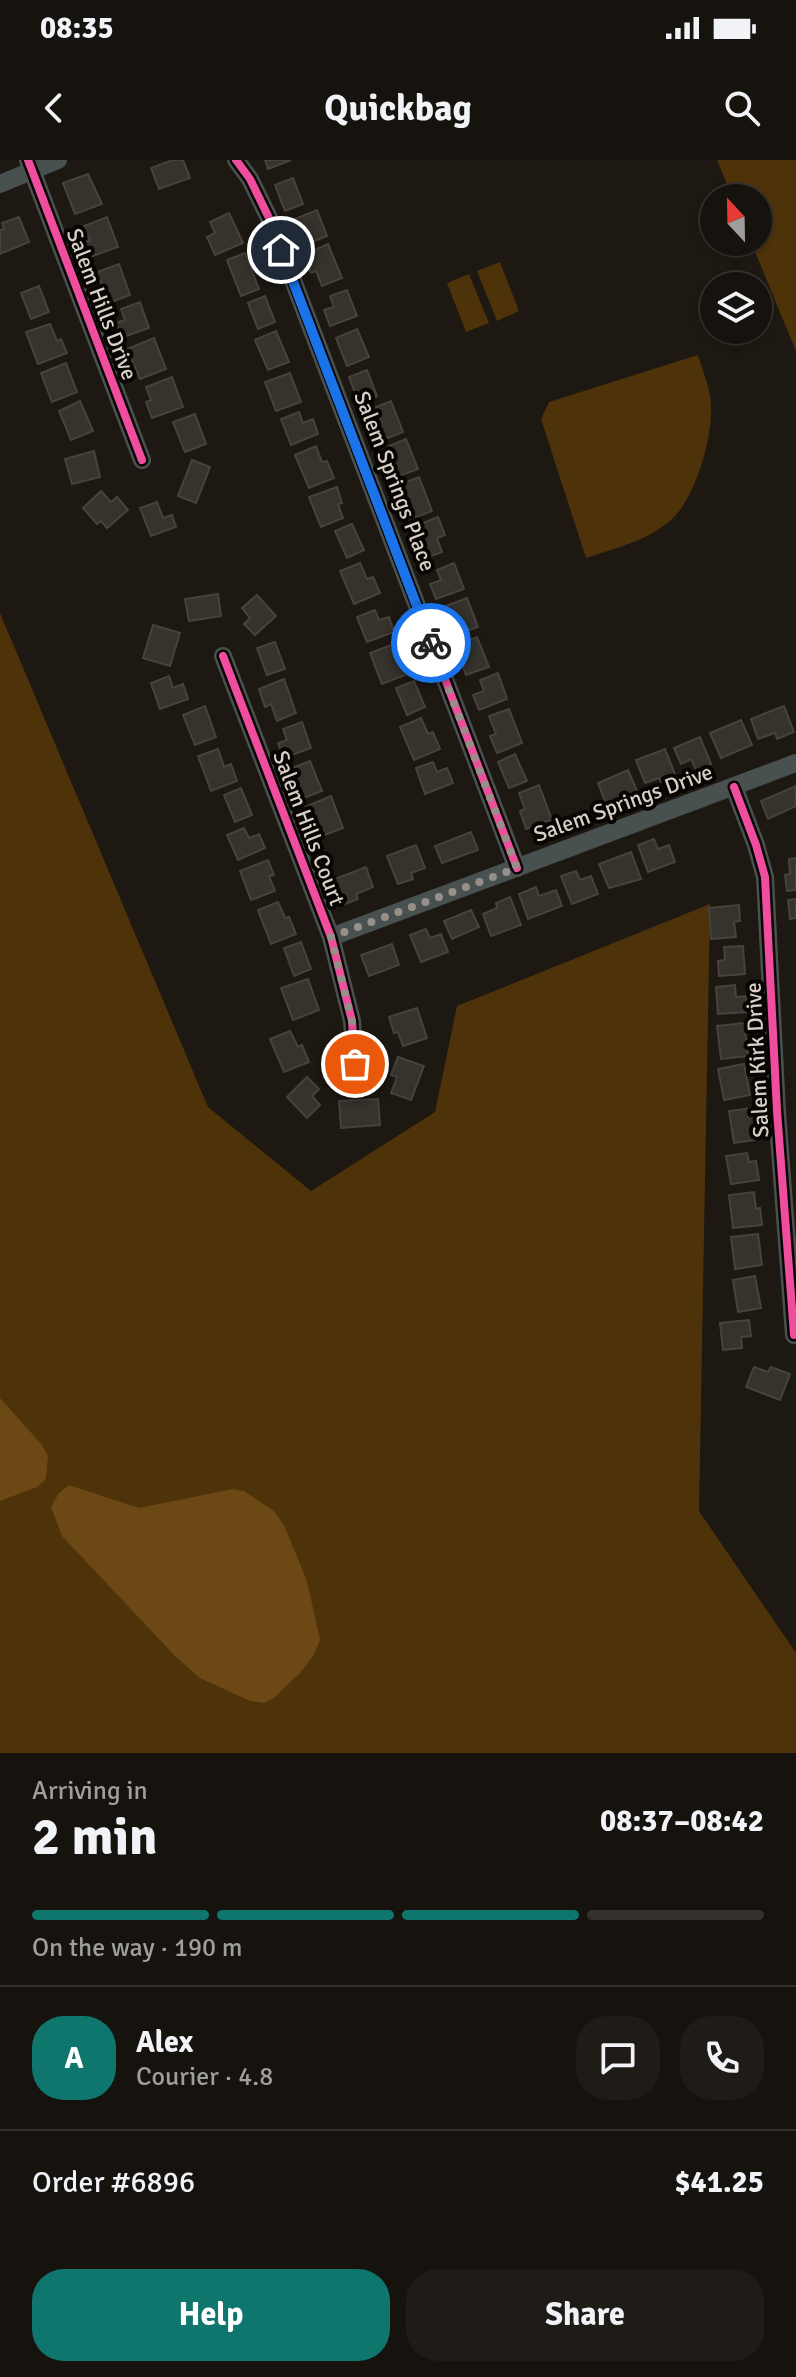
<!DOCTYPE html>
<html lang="en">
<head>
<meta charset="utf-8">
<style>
  body { margin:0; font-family:Signika,sans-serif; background:#1f1b17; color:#f1f3f6; height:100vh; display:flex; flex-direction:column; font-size:30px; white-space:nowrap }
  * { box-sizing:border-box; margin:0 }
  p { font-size:26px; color:#9e9e9e }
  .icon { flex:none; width:44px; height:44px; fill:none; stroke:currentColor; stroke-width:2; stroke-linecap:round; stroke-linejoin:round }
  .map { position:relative; height:1593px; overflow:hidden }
  .drawer { display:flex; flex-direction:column; background:#16120e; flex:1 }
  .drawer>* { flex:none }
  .needle { width:52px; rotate:338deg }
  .tools { position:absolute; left:700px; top:24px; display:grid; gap:16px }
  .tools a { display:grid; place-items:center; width:72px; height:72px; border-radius:50%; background:#16120e; box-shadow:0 2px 6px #0004,0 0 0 2px #35322e; font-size:40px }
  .pin { position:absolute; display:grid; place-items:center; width:68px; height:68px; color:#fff; margin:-34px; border:4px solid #fff; border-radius:50%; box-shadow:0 2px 8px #0007 }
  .courier { position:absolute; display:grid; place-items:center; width:80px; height:80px; margin:-40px; border:6px solid #1a73e8; border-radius:50%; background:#fff; color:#222; box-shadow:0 2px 10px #0007 }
  .overview em { font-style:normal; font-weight:800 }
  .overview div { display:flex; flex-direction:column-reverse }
  .overview { display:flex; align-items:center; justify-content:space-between; height:136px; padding:0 32px }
  h1 { font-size:52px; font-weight:800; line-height:60px }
  .bar { display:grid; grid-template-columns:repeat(4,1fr); gap:12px 8px; align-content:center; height:96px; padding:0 32px }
  .bar i { height:10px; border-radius:6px; background:#35322e }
  .bar .current { background:#0f766e }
  .bar p { grid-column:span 4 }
  .line { display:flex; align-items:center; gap:20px; padding:0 32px; border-top:2px solid #35322e }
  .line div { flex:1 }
  .round { display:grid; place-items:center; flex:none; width:84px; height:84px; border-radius:32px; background:#1f1b17 }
  .button { display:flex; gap:16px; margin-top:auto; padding:16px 32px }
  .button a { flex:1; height:92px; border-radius:32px; background:#0f766e; color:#fff; font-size:32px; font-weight:800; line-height:92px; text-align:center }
  .button a+a { background:#1f1b17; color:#f1f3f6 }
  .status { display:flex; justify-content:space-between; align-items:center; height:56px; padding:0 40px; background:#16120e; direction:ltr }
  .status svg { height:22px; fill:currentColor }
  header { display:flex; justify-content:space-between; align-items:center; height:104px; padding:0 32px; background:#16120e; font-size:36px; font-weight:800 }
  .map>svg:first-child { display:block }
  .green { fill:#4e3209 }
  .water { fill:#6c4815 }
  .building { fill:#36322c; stroke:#48423d; stroke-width:2 }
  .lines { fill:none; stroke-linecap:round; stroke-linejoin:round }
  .street { stroke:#485150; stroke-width:18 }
  .cycleway-casing { stroke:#090502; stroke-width:13 }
  .cycleway { stroke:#ef4d9e; stroke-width:8 }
  .done { stroke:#969088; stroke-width:8; stroke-dasharray:0 14.4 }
  .route { stroke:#1a73e8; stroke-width:10 }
  .labels { text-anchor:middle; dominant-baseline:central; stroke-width:8; stroke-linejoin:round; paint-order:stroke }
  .street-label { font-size:22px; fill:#d7d0c7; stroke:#090502 }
</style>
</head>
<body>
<div class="status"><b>08:35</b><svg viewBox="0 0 49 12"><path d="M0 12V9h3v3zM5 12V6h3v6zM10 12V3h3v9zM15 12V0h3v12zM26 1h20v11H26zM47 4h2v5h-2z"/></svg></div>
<header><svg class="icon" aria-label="back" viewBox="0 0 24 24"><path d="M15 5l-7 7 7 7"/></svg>Quickbag<svg class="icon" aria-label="search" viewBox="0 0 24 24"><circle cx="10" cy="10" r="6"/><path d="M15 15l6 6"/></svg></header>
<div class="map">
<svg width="796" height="1593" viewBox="0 0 796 1593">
  <rect width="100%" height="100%" fill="#1e1812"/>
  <!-- green -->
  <g class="green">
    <polygon points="717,0 796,0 796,191 751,82 758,82 758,38 733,38"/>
    <polygon points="500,102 519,151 497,161 477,111"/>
    <polygon points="469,114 489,163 466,172 447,123"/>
    <path d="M698,195C702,209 708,223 710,236C716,268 697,334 674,357C651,380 616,388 586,398L541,259L549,242Z"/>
    <polygon points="0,453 208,947 311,1031 435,952 457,846 710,744 699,1351 796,1493 796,1593 0,1593"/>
  </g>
  <!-- water -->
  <g class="water">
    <polygon points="0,1238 42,1285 48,1296 46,1319 37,1327 0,1341"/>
    <polygon points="69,1325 139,1348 233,1329 244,1331 274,1351 284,1365 307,1421 320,1480 313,1496 301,1512 275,1537 264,1543 250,1541 200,1518 175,1496 62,1376 51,1347 59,1333"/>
  </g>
  <!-- building -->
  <g class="building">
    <polygon points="173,0 183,0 190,18 159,29 151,8"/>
    <polygon points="265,0 291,0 268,9"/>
    <polygon points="88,14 102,44 75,54 63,23"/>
    <polygon points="293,18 303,44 285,51 275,25"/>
    <polygon points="317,50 327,76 309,83 305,72 296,76 290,61"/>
    <polygon points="229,53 243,83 215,95 207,77 215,73 210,62"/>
    <polygon points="19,57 29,82 0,94 0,70 4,69 2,63"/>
    <polygon points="107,57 118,87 90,97 84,82 90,81 84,66"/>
    <polygon points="328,84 342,118 322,126 316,111 311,113 303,95"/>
    <polygon points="245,93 259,129 241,136 227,100"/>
    <polygon points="119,104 130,135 109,143 97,112"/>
    <polygon points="39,126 49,152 31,159 21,133"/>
    <polygon points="347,130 357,156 330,166 324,150 334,147 330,136"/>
    <polygon points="265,136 275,162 258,169 248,143"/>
    <polygon points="140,142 149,168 121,178 116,163 125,160 121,149"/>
    <polygon points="50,164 57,181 61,179 67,193 38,204 26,172"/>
    <polygon points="357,169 369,197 347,206 336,178"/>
    <polygon points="276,171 289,202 268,210 255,180"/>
    <polygon points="154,178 166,209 140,219 127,189"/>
    <polygon points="66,203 77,232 52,242 41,213"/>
    <polygon points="367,210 377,236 359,243 349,217"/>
    <polygon points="290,213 301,242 276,251 265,222"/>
    <polygon points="172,217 183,247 152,258 146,242 151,240 146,227"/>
    <polygon points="80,241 93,271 71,280 59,251"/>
    <polygon points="391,241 403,272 378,282 366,251"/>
    <polygon points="299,252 303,263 313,259 318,274 291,285 281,259"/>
    <polygon points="195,254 206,284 185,292 173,262"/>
    <polygon points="406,279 418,309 391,319 385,304 390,302 384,288"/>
    <polygon points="316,286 322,302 327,301 334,318 309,328 295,295"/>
    <polygon points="94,291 100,317 72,324 65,299"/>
    <polygon points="192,300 210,307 196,343 178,336"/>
    <polygon points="419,317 432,351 406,361 400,343 405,341 399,325"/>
    <polygon points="337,327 342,343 338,344 343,358 321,367 309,337"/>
    <polygon points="101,331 111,342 117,337 128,350 107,368 101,361 97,364 83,348"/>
    <polygon points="157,342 163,358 172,355 176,367 151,376 140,348"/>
    <polygon points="438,357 445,375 437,378 442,392 421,400 416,387 420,385 413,367"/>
    <polygon points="352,364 364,390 347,398 335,371"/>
    <polygon points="360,403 367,419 373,417 380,433 354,444 340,411"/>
    <polygon points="454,403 464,429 436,439 430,424 441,420 437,410"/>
    <polygon points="218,434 221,456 189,461 185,439"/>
    <polygon points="257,435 276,456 255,475 244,464 250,458 242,448"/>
    <polygon points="467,438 478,467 456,475 451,462 446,463 440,448"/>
    <polygon points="375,450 379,460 389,457 394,472 367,482 357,457"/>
    <polygon points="153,465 180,473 170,506 143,498"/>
    <polygon points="477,477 489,507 466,515 455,485"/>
    <polygon points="275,482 285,509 267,515 257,488"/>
    <polygon points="394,484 400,499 404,497 410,513 382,524 370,493"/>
    <polygon points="498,513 507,539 479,550 473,535 484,531 480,520"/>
    <polygon points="169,516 173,528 183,524 188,539 160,549 151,523"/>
    <polygon points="284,519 296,553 277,561 271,544 265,547 259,529"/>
    <polygon points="414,521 425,547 407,555 396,528"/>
    <polygon points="205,546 216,577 195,585 183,555"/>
    <polygon points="784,546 794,572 777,579 775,573 758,579 751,559"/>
    <polygon points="509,549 522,583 497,593 490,576 496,574 489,556"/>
    <polygon points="421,558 428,574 433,572 440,589 414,600 400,567"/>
    <polygon points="741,560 752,585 721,598 710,573"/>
    <polygon points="302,562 311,588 284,598 278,583 287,580 283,569"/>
    <polygon points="700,577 711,604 696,610 691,599 681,604 674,588"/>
    <polygon points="218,589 224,607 231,604 237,621 211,631 198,596"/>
    <polygon points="665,589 676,617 661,622 659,618 645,623 636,600"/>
    <polygon points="515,594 527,621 509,628 498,602"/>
    <polygon points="310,601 322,631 301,639 289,609"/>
    <polygon points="433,602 437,612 447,608 453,623 425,634 416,608"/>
    <polygon points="628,610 637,631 606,644 598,623"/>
    <polygon points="539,625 552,660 526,669 520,651 525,649 519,633"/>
    <polygon points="796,626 796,646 768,659 761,641"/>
    <polygon points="241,628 252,655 235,662 224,635"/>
    <polygon points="331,636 343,668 317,678 305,647"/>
    <polygon points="244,668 249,678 259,674 265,688 238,700 227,675"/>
    <polygon points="471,672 478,690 442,703 435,686"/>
    <polygon points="654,679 658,689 669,685 675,702 648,712 638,685"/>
    <polygon points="416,685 425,708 411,713 413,719 398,724 387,696"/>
    <polygon points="631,692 641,719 609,728 599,704"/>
    <polygon points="796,698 796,730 787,731 785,715 790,714 789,699"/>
    <polygon points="268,700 274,715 269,716 275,731 251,740 240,711"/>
    <polygon points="366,707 373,727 356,734 358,739 341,746 332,720"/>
    <polygon points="576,711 580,720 591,716 598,734 572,744 561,716"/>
    <polygon points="536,727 539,736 556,730 562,746 528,759 519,734"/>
    <polygon points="510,737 521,765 491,776 483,754 497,748 496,743"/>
    <polygon points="796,739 796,758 790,759 788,740"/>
    <polygon points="278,742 285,758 289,757 296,774 271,784 258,750"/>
    <polygon points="739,745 740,761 734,762 736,777 711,779 709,748"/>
    <polygon points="471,750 479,767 452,779 444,761"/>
    <polygon points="426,769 430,778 441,774 448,792 421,802 410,775"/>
    <polygon points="301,782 311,809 294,816 284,788"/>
    <polygon points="392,784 399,805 369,816 361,795"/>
    <polygon points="743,786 745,814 719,816 718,801 725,800 724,787"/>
    <polygon points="308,819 319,850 293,860 281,828"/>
    <polygon points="735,825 736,837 746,836 747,852 718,854 716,827"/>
    <polygon points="417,848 427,878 403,886 398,872 394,873 389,857"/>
    <polygon points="744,863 748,896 721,899 717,866"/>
    <polygon points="290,871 298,887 302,885 309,902 284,912 270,879"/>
    <polygon points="398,897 424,906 411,940 391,933 397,917 391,915"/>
    <polygon points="744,904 750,935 724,940 718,909"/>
    <polygon points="307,917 319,929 312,936 320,945 307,958 287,937"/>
    <polygon points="378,939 380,965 341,968 339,941"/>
    <polygon points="752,948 756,980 734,983 729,951"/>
    <polygon points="747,993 749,1002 756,1001 759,1020 731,1024 726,996"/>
    <polygon points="754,1032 756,1049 760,1048 762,1065 733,1068 729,1035"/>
    <polygon points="758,1074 762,1105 735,1109 731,1077"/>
    <polygon points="755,1116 761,1148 738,1152 733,1120"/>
    <polygon points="749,1160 751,1176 741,1177 742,1188 723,1190 720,1163"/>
    <polygon points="754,1207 768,1212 771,1207 790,1214 780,1240 746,1227"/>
  </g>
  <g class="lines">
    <!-- street -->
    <g class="street">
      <polyline points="28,0 142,300"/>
      <polyline points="236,0 250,19 270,60 517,708"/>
      <polyline points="0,24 58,0"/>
      <polyline points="223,496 331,777 352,861 355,904"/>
      <polyline points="734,627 756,685 765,717 777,951 794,1175"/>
      <polyline points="331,777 796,603"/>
    </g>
    <defs>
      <g id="cycleway">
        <polyline points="28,0 142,300"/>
        <polyline points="236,0 250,19 270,60 517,708"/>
        <polyline points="223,496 331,777 352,861 355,904"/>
        <polyline points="734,627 756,685 765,717 777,951 794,1175"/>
      </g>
    </defs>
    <!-- cycleway casing -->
    <use href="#cycleway" class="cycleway-casing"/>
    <!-- cycleway -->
    <use href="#cycleway" class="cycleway"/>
  </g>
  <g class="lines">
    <!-- done -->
    <polyline class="done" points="355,904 352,861 331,777 517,708 431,483"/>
    <!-- route -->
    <polyline class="route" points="281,90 431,483"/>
  </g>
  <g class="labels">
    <!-- street labels -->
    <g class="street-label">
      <text transform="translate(102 144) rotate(69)">Salem Hills Drive</text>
      <text transform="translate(395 321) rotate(69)">Salem Springs Place</text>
      <text transform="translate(623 643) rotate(-20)">Salem Springs Drive</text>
      <text transform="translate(309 668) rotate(69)">Salem Hills Court</text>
      <text transform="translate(757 900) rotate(-93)">Salem Kirk Drive</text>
    </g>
  </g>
</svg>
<div class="tools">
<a><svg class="needle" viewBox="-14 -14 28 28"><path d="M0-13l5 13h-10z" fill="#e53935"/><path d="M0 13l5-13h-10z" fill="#9e9e9e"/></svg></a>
<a><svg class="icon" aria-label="layers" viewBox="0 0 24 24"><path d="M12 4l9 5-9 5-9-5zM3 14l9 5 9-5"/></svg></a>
</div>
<div class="pin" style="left:355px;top:904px;background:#ea580c"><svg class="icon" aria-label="bag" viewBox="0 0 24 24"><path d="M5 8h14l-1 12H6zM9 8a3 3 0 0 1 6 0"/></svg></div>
<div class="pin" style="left:281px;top:90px;background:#1f2937"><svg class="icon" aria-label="home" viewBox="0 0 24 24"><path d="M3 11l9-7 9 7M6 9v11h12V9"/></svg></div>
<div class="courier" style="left:431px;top:483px"><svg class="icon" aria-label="bike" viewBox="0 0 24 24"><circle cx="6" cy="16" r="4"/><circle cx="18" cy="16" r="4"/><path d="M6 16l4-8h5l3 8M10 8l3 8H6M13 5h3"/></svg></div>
</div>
<section class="drawer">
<div class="overview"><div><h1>2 min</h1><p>Arriving in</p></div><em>08:37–08:42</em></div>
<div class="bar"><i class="current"></i><i class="current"></i><i class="current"></i><i></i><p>On the way · 190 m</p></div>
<div class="line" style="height:144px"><b class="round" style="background:#0f766e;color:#fff">A</b><div><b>Alex</b><p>Courier · 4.8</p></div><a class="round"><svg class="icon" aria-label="chat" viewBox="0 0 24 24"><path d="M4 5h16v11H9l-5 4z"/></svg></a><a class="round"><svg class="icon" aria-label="phone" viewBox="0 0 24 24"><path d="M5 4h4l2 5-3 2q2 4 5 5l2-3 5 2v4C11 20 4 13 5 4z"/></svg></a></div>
<div class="line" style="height:104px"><div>Order #6896</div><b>$41.25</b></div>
<div class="button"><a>Help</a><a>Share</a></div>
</section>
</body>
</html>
